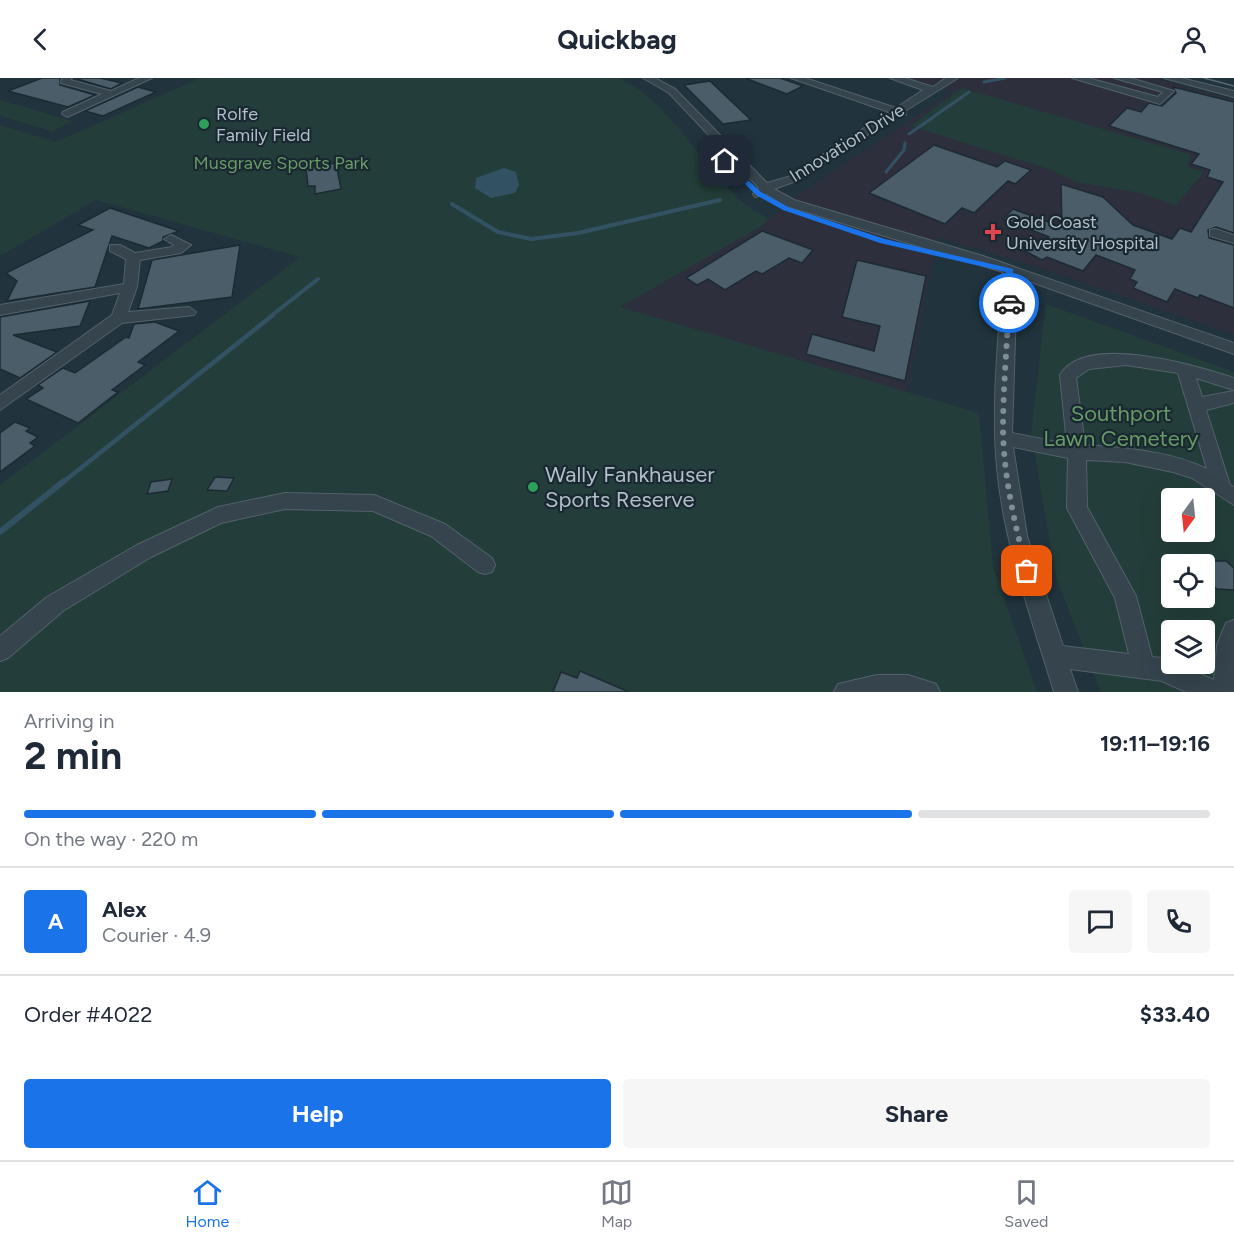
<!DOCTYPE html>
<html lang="en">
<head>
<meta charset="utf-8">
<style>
  body { margin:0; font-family:Figtree,sans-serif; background:#f6f6f7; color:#1f2937; height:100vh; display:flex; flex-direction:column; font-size:22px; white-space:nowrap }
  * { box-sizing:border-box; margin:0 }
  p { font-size:20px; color:#747a83 }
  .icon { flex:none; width:33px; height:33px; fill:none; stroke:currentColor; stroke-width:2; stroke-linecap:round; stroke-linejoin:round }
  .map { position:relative; height:614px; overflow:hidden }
  .sheet { display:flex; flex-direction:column; background:#fff; flex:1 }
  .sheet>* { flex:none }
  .needle { width:39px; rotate:195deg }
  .fabs { position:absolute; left:1161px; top:410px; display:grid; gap:12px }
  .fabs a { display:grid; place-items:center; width:54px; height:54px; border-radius:6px; background:#fff; box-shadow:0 6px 24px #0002; font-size:30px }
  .pin { position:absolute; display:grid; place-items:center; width:51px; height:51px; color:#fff; margin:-26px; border-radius:12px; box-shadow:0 3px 9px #0006 }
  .courier { position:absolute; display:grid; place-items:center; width:60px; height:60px; margin:-30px; border:4px solid #1a73e8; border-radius:50%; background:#fff; color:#222; box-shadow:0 2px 8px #0007 }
  .overview em { font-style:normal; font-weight:700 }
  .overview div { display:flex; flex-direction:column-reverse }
  .overview { display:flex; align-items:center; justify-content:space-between; height:102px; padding:0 24px }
  h1 { font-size:39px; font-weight:700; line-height:45px }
  .bar { display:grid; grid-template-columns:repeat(4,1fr); gap:9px 6px; align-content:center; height:72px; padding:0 24px }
  .bar i { height:8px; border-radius:4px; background:#e0e1e3 }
  .bar .active { background:#1a73e8 }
  .bar p { grid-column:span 4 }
  .line { display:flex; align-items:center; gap:15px; padding:0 24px; border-top:2px solid #e0e1e3 }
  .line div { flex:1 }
  .round { display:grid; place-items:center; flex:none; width:63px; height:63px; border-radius:6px; background:#f6f6f7 }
  .primary-button { display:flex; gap:12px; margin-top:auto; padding:12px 24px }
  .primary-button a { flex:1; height:69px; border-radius:6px; background:#1a73e8; color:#fff; font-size:24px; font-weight:700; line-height:69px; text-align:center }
  .primary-button a+a { background:#f6f6f7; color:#1f2937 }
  header { display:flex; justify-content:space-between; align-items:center; height:78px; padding:0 24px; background:#fff; font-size:27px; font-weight:700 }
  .dock { display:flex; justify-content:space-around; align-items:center; height:84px; border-top:2px solid #e0e1e3; background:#fff; font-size:16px; color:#747a83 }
  .dock a { display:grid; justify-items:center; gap:3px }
  .dock .active { color:#1a73e8 }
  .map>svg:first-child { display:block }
  .medical { fill:#2d2f3d }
  .green { fill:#233e3a; fill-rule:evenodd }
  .water { fill:#325263 }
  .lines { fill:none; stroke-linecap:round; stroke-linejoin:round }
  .stream-far3 { stroke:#325263; stroke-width:3 }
  .stream-far2 { stroke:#325263; stroke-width:4 }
  .stream-far1 { stroke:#325263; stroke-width:4.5 }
  .stream { stroke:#325263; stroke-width:6 }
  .building { fill:#4a5d68; stroke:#1c2b33; stroke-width:1.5 }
  .minor-casing { stroke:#53626a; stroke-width:2 }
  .minor { fill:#35444d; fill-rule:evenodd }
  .tram { stroke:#576974; stroke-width:1.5 }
  .route { fill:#1a73e8 }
  .done { stroke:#7e8e97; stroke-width:6; stroke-dasharray:0 10.8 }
  .leisure-dot { fill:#2e9e5b; stroke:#1a2931; stroke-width:2 }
  .health-dot { fill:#e0444e; stroke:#1a2931; stroke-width:2 }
  .labels { text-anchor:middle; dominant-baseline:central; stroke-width:4.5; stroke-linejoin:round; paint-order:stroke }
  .far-poi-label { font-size:18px; fill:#b0bfc8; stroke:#1a2931; text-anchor:start }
  .far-street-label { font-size:18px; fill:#b0bfc8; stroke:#1a2931 }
  .far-park-label { font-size:18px; fill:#669b66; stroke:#1a2931 }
  .park-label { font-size:22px; fill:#669b66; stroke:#1a2931 }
  .poi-label { font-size:22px; fill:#b0bfc8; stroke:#1a2931; text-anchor:start }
</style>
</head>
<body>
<header><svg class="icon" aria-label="back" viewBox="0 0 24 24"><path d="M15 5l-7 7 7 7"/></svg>Quickbag<svg class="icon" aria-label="person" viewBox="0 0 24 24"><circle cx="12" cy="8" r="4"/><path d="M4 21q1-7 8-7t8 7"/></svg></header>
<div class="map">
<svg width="1234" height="614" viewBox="0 0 1234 614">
  <rect width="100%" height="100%" fill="#21333d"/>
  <!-- medical -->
  <polygon class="medical" points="909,0 1155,0 1234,22 1234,257 1050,193 937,159 907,314 619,229 760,149 798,117 952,14"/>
  <!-- green -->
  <g class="green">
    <path d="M200,0H617C668,19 702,91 745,126C752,132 761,136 769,141L760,149L620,229L979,335L993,489L1037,614H0V407L300,179L96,122L0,178V47L56,64Z"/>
    <polygon points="962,10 1192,77 1186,88 1204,94 1176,127 1140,115 1076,104 1049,91 910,48"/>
    <polygon points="0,22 72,43 52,53 0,38"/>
    <path d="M1046,226L1234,294V614H1101L1056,499L1031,355ZM1172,420H1204V453H1172ZM1172,486H1204V519H1172ZM1172,552H1204V585H1172Z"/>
  </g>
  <!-- water -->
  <polygon class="water" points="504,90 516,94 519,107 515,115 491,120 475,110 476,100"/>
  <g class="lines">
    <!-- stream-far3 -->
    <g class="stream-far3">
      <polyline points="984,4 1005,0"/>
      <polyline points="909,56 969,14"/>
      <polyline points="886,94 904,72 905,65"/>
    </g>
    <!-- stream-far2 -->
    <g class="stream-far2">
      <polyline points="452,126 498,154 531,161 578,155 720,122"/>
      <polyline points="271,238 318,201"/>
    </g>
    <!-- stream-far1 -->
    <polyline class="stream-far1" points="62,405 273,237"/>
    <!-- stream -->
    <polyline class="stream" points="0,454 64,403"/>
  </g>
  <!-- building -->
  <g class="building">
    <polygon points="42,0 60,0 60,7 95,17 68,29 8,13"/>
    <polygon points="74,0 100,0 122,5 111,11"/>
    <polygon points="745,0 780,0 803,8 787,16"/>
    <polygon points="710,3 751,42 723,46 684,7"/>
    <polygon points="138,9 156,14 103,38 85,33"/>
    <polygon points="1173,9 1234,24 1234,155 1216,149 1208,152 1209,160 1234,167 1234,230 1200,217 1198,220 1175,211 1167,224 1133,210 1137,204 1130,201 1135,192 1096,177 1083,193 1047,179 1042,182 1025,173 1049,159 1003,141 1013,131 1062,149 1061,106 1103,119 1133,147 1172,161 1180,150 1191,154 1223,104 1207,99 1210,92 1191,86 1199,76 1109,48 1127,30 1141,34 1149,25 1162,28 1176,15"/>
    <polygon points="934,67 997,89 1005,83 1031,92 1015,106 1008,103 974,135 962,130 945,146 869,115"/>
    <polygon points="336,85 341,111 315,116 315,108 308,108 306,90"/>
    <polygon points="110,130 179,153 163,159 163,163 149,170 112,158 95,209 7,223 17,203 6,195 93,152 78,147"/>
    <polygon points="762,153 813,172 802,185 789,180 762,196 756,193 725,212 708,201 697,207 686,200"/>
    <polygon points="240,167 232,219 138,231 152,182"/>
    <polygon points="857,182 926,198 905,303 806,276 812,256 874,273 880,248 842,239"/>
    <polygon points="90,223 80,248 13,257 57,274 20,300 0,291 0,239"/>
    <polygon points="155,244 179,253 138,284 145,287 112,312 118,314 78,345 26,321 43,310 38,307 63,290 75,295 126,259 129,260 134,246"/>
    <polygon points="15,344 30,350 26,353 38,359 30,365 35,368 0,394 0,355"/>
    <polygon points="215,399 234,400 227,413 207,412"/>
    <polygon points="172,401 168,413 147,416 151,404"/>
    <polygon points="1211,483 1226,483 1234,490 1234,512 1217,511 1204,501 1204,488"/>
    <polygon points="580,593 629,614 553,614 561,594 577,600"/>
  </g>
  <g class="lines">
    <defs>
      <g id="minor">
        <polygon points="62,0 72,0 70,2 111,13 139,0 152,0 67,39 62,36 63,34 102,16 61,5"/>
        <path d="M643,0H655L675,11L767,105L788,99L889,34L791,0H805L896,30L923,12L890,0H905L933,9L946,0H958L905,33L906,37H898L796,103L774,111L794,122L983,178L1234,265V276L1017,199L1012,355L1067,366L1060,297C1085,254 1198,288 1234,300V312L1196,300L1202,319L1234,313V325L1206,332L1230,407L1234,409V427L1192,400L1173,394L1125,384L1086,382L1087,429L1136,518L1152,579L1163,580L1214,602L1217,567L1226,545L1234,542V614H1186L1162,603L1070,591L1078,614H1054C1032,541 1004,467 997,390C991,325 999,259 1003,194L786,128L766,116L755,119L753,116L759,110L669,15ZM1126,287L1178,295L1207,391C1171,373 1125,370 1085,367L1076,300L1089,291ZM1013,369L1068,380L1067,430L1115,520L1129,576L1063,568L1027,458Z"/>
        <polygon points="1072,0 1088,0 1158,19 1163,14 1114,0 1130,0 1174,13 1160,26"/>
        <polygon points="1164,0 1181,0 1234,13 1234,19"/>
        <polygon points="1215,151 1234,157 1234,165 1210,158 1210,152"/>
        <polygon points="171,157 191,167 181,175 140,182 137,209 128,234 189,229 196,234 194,237 122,245 0,332 0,317 112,237 120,215 0,237 0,227 124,206 126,181 110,173 110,167 120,167 135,175 172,169 174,167 164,161"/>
        <polygon points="285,415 374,417 445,446 492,480 495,487 492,494 485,496 478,494 431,458 373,433 285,431 221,445 151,479 63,533 8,580 0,583 0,558 47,519 137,467 218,429"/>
        <polygon points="877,597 908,597 936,606 940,614 834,614 838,606"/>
      </g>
    </defs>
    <!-- minor casing -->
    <use href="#minor" class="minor-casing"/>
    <!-- minor -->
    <use href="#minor" class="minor"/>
    <!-- tram -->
    <polyline class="tram" points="1204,0 1234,8"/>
  </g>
  <!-- route -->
  <polygon class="route" points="725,81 761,114 788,129 885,161 1013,191 1013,225 1009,228 1004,225 1006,194 880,165 783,132 756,117 723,84"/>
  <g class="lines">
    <!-- done -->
    <path class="done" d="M1009,225C1007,267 1003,311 1003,353C1004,400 1015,448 1027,493"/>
  </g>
  <!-- markers -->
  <g class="leisure-dot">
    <circle cx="204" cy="46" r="6"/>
    <circle cx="533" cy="409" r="6"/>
  </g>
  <path class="health-dot" d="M990 145h6v6h6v6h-6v6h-6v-6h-6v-6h6z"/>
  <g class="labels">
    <!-- far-poi labels -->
    <g class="far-poi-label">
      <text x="216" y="36">Rolfe<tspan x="216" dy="21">Family Field</tspan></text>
      <text x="1006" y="144">Gold Coast<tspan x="1006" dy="21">University Hospital</tspan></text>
    </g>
    <!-- far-street labels -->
    <g class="far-street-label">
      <text transform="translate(847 65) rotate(-32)">Innovation Drive</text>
    </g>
    <!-- far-park labels -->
    <g class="far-park-label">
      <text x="281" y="85">Musgrave Sports Park</text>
    </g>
    <!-- park labels -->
    <g class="park-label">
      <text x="1121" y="335">Southport<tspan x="1121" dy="25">Lawn Cemetery</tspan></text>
    </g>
    <!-- poi labels -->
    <g class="poi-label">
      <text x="545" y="396">Wally Fankhauser<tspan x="545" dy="25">Sports Reserve</tspan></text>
    </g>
  </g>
</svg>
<div class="fabs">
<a><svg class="needle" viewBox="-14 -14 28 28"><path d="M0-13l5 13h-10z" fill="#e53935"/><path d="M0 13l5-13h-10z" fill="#747a83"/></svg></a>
<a><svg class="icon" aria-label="locate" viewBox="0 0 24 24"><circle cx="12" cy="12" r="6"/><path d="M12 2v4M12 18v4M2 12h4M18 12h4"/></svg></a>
<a><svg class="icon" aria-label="layers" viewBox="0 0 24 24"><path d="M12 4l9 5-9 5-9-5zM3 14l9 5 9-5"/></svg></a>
</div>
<div class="pin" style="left:1027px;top:493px;background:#ea580c"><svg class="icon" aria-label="bag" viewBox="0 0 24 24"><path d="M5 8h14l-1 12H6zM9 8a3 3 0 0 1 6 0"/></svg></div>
<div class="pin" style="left:725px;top:83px;background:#1f2937"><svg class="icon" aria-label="home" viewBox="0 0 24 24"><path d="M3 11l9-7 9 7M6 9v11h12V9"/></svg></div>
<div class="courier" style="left:1009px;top:225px"><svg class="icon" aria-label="car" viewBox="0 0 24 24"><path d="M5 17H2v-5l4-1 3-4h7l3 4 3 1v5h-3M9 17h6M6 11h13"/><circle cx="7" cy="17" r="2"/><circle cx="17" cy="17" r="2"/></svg></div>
</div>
<section class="sheet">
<div class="overview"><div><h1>2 min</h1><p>Arriving in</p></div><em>19:11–19:16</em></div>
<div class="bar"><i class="active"></i><i class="active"></i><i class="active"></i><i></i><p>On the way · 220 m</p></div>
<div class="line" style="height:108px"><b class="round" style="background:#1a73e8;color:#fff">A</b><div><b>Alex</b><p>Courier · 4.9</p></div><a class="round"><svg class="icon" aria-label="chat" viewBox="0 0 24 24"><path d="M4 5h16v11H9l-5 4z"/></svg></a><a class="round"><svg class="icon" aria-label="phone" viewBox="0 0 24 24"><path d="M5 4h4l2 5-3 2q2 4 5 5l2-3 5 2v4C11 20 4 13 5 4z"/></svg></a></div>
<div class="line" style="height:78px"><div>Order #4022</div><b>$33.40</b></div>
<div class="primary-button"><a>Help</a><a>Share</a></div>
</section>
<nav class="dock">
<a class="active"><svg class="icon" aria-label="home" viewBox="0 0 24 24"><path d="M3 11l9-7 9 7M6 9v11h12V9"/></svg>Home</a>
<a><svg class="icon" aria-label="map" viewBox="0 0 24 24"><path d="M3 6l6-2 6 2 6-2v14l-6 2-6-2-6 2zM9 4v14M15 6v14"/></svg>Map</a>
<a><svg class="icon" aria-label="saved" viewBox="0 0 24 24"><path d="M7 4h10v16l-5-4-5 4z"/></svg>Saved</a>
</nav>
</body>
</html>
